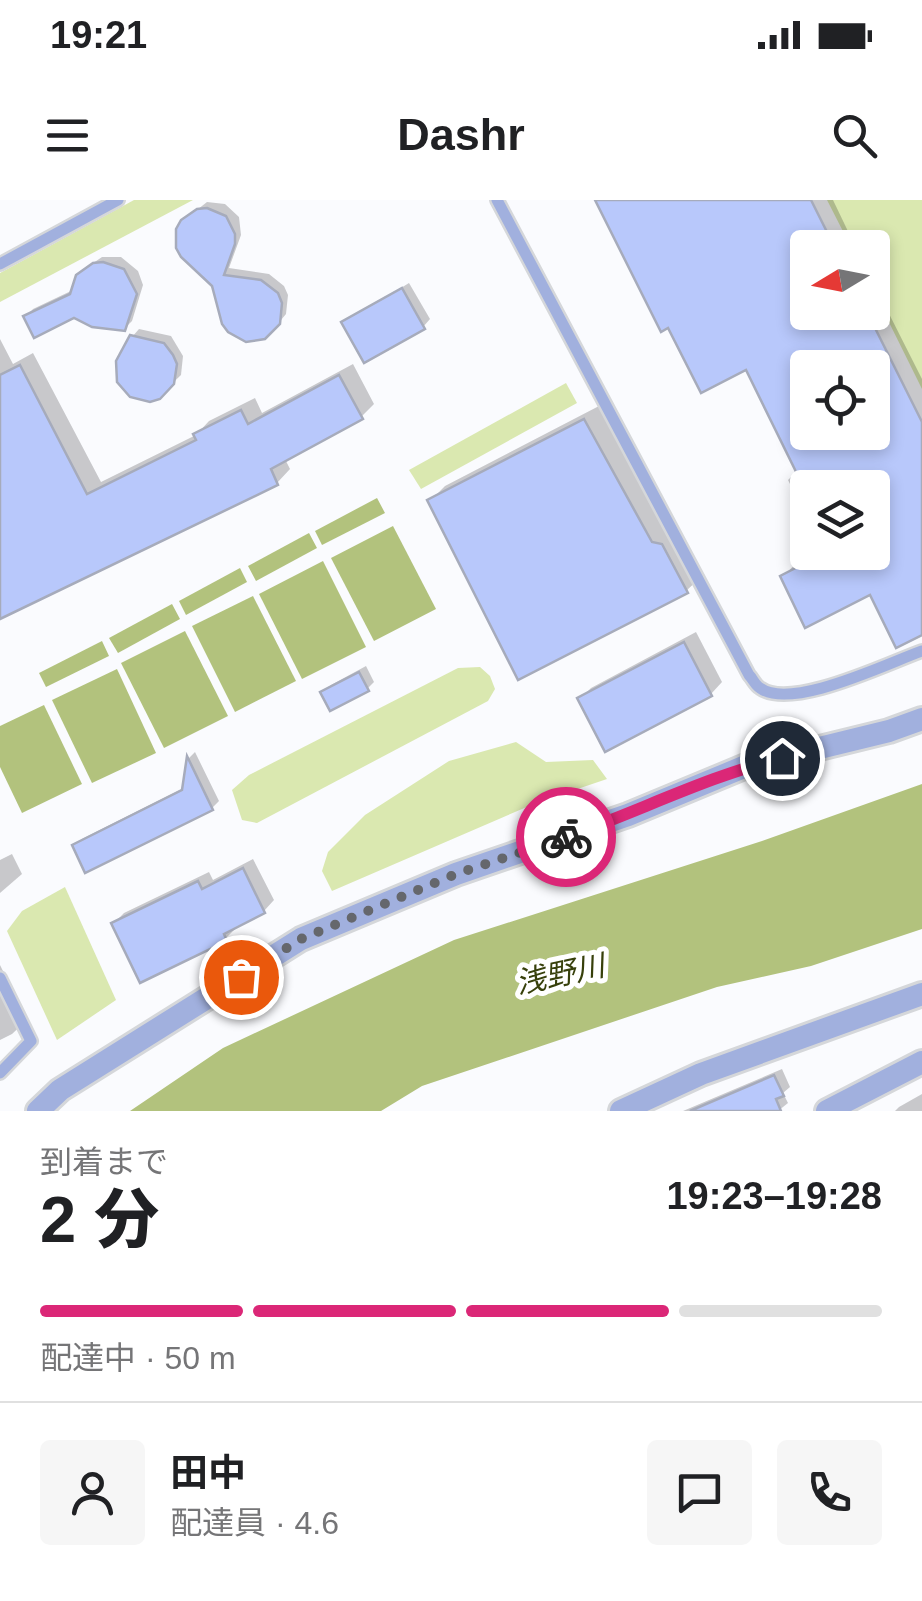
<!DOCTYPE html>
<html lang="ja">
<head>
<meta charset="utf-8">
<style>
  body { margin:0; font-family:Arial,"Noto Sans JP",sans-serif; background:#f6f6f6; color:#202124; height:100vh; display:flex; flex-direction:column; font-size:38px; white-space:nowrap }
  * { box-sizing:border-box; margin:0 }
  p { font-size:32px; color:#757577 }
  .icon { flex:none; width:55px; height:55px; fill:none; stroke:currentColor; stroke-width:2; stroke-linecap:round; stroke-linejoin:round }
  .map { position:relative; height:911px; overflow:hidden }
  .panel { display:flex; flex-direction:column; background:#fff; flex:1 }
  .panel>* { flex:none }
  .needle { width:65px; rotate:260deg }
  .controls { position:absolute; left:790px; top:30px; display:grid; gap:20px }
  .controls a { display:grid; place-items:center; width:100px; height:100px; border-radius:10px; background:#fff; box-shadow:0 5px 15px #0003; font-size:50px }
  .pin { position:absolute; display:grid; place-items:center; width:85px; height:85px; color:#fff; margin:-42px; border:5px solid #fff; border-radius:50%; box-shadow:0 2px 10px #0007 }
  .courier { position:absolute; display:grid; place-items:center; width:100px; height:100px; margin:-50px; border:8px solid #db2777; border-radius:50%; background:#fff; color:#222; box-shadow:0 2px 12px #0007 }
  .headline em { font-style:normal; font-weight:800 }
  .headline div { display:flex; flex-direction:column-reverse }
  .headline { display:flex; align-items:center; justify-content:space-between; height:170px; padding:0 40px }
  h1 { font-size:65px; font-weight:800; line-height:75px }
  .bar { display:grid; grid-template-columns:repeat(4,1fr); gap:15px 10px; align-content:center; height:120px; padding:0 40px }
  .bar i { height:12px; border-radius:8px; background:#e0e0e0 }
  .bar .current { background:#db2777 }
  .bar p { grid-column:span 4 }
  .line { display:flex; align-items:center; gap:25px; padding:0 40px; border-top:2px solid #e0e0e0 }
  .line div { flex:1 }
  .round { display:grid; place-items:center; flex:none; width:105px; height:105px; border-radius:10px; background:#f6f6f6 }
  .status { display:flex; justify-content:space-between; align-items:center; height:70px; padding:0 50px; background:#fff; direction:ltr }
  .status svg { height:28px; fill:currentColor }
  header { display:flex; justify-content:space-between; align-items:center; height:130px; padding:0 40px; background:#fff; font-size:45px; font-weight:800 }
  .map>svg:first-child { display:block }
  .green { fill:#dae8b0 }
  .water { fill:#b2c27d }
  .shadow { fill:#0003; fill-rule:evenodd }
  .building { fill:#b8c8fb; stroke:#a6abbb; stroke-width:2.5; fill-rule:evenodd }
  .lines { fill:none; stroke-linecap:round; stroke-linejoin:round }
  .service-casing { stroke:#d5d7da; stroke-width:16 }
  .minor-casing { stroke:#d5d7da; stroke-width:28 }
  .service { stroke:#a1b0de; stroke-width:11 }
  .minor { stroke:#a1b0de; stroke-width:22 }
  .done { stroke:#65676c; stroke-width:10; stroke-dasharray:0 18 }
  .route { stroke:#db2777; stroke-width:12 }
  .labels { text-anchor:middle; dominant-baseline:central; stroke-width:10; stroke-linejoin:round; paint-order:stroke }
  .water-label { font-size:30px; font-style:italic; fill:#37400b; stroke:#fff }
</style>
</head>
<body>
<div class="status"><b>19:21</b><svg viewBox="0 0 49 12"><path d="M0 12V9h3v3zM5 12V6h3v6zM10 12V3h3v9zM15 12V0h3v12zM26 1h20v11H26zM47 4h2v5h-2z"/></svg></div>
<header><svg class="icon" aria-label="menu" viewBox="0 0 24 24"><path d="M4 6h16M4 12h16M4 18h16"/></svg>Dashr<svg class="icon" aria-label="search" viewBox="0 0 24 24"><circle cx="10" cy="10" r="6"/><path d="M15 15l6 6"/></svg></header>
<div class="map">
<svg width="922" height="911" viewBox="0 0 922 911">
  <rect width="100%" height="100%" fill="#fafbfe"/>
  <!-- green -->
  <g class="green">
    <polygon points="134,0 193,0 0,102 0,73"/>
    <polygon points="827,0 922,0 922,189 873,90 872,48 851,47"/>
    <polygon points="566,183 577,203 421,289 409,270"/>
    <polygon points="480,467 490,476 495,489 488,501 257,623 242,620 232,590 249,575 458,468"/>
    <polygon points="516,542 546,562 593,560 607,579 536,603 332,691 322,671 328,652 365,615 449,561"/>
    <polygon points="65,687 116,800 57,840 7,731 22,711"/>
  </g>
  <!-- water -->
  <g class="water">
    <polygon points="377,298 385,313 322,345 315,331"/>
    <polygon points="393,326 436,409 374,441 331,358"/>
    <polygon points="309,333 317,348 256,381 248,366"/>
    <polygon points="323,361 366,447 302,479 259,394"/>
    <polygon points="240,368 247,382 186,415 179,401"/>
    <polygon points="253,396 296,481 235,512 192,426"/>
    <polygon points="172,404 180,419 118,453 109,438"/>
    <polygon points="185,431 228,516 164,548 121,463"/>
    <polygon points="102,441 109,456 46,487 39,473"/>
    <polygon points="117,469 156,553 92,583 52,500"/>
    <polygon points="44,505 82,584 22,613 0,567 0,526"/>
    <polygon points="922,584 922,729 811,766 717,787 422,886 381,911 130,911 223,848 454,740 762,641"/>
  </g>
  <!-- shadow -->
  <g class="shadow">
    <path d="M598,0H833L856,48H808V112H872V80L922,179V432L871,392L783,377L797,362L817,352H872V288H808V303L801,306L788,280L798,270L747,167L669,125ZM808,168H872V232H808Z"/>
    <polygon points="207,2 225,4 239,17 241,35 229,68 269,74 284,86 288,95 286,114 272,131 214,85 183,21"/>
    <polygon points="102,57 121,57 138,71 143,85 132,121 124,129 74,115 26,117 33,109 73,90 86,68"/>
    <polygon points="409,83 430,119 423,127 344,123"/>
    <polygon points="139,129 171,136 183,156 181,175 158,197 132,137"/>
    <polygon points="0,139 13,164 33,153 101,282 196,235 209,221 255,198 262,213 353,164 374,204 361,217 285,259 290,269 277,283 0,416"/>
    <polygon points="599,206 666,328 701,377 686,391 430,301 445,286"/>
    <polygon points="696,432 722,482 711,494 580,499 591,488"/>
    <polygon points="366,466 374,482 367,489 323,492 331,485"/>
    <polygon points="195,552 219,601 212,608 75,646 82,639 185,587 189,558"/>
    <polygon points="12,654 22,674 0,693 0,660"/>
    <polygon points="253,659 274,700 264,711 234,726 236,728 225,739 114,723 124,713 209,672 213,680"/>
    <polygon points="0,765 27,820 12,834 0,840"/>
    <polygon points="782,869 790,887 783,893 788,903 778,911 683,911"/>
    <polygon points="922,894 922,911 895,911 899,907"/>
  </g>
  <!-- building -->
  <g class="building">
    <path d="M595,0H811L835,48H808V112H867L922,222V435L896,448L870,395L805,428L780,376L827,352H872V288H804L746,170L701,193L668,128L661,132ZM808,168H872V232H808Z"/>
    <polygon points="207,8 226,16 235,34 235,44 224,75 261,80 278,93 282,103 280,124 265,139 246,142 228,132 222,124 212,86 181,57 176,48 176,29 181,20 197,9"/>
    <polygon points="103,62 124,69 137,94 125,131 92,127 74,118 34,138 23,116 70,94 76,75 93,63"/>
    <polygon points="402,88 425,129 364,163 341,122"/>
    <polygon points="130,135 164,143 173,155 177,164 174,184 160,199 150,202 130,197 117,182 116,161"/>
    <polygon points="20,165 87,294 196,240 193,234 241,210 248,224 339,175 363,219 271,269 278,285 0,419 0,175"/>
    <polygon points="584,219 652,342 662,344 688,393 518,480 427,300"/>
    <polygon points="684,442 712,496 605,552 577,498"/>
    <polygon points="359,472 369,491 330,511 320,492"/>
    <polygon points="187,556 213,610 85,673 72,645 182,590"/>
    <polygon points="243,668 265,713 224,734 227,741 140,783 111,723 198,681 202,689"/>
    <polygon points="774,875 784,896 776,899 781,911 690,911"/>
  </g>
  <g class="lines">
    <defs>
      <g id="service">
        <path d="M497,0L749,475C753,479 755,485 760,488C791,511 888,463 922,451"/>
        <polyline points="0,64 118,0"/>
        <polyline points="0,778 31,841 0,873"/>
      </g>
      <g id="minor">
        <polyline points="38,911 60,890 301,739 456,674 628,615 746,566 889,531 922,519"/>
        <polyline points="621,911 701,874 922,794"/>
        <polyline points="827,911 922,862"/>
      </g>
    </defs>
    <!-- service casing -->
    <use href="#service" class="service-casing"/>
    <!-- minor casing -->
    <use href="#minor" class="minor-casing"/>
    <!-- service -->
    <use href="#service" class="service"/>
    <!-- minor -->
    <use href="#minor" class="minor"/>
  </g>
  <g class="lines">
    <!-- done -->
    <polyline class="done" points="241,777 301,739 456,674 566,637"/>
    <!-- route -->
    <path class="route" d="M566,637C638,612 708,576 782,558"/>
  </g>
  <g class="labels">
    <!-- water labels -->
    <g class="water-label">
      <text transform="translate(560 774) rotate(-12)">浅野川</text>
    </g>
  </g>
</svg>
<div class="controls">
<a><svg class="needle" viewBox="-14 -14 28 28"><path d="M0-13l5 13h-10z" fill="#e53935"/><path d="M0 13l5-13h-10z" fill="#757577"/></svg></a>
<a><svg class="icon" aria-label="locate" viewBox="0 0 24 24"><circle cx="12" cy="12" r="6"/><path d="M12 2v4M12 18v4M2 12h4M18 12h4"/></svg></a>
<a><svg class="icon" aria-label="layers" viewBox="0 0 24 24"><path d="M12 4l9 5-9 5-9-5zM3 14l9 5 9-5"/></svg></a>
</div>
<div class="pin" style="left:241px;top:777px;background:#ea580c"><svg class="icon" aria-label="bag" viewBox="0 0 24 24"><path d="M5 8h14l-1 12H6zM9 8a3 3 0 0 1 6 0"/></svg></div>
<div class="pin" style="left:782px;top:558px;background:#1f2937"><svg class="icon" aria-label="home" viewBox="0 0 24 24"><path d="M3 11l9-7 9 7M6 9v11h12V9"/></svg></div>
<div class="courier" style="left:566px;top:637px"><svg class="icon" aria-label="bike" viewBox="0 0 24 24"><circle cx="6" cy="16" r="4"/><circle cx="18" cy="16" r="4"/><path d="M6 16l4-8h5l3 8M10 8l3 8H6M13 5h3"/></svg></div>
</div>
<section class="panel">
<div class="headline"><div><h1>2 分</h1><p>到着まで</p></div><em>19:23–19:28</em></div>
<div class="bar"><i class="current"></i><i class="current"></i><i class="current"></i><i></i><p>配達中 · 50 m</p></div>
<div class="line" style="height:180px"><a class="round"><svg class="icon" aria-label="person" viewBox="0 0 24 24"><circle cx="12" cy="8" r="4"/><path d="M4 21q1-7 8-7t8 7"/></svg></a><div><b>田中</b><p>配達員 · 4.6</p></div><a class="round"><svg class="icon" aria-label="chat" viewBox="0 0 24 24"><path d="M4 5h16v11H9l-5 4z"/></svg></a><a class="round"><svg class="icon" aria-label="phone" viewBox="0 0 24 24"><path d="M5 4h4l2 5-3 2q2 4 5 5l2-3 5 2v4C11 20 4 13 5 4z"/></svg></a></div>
</section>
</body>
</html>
